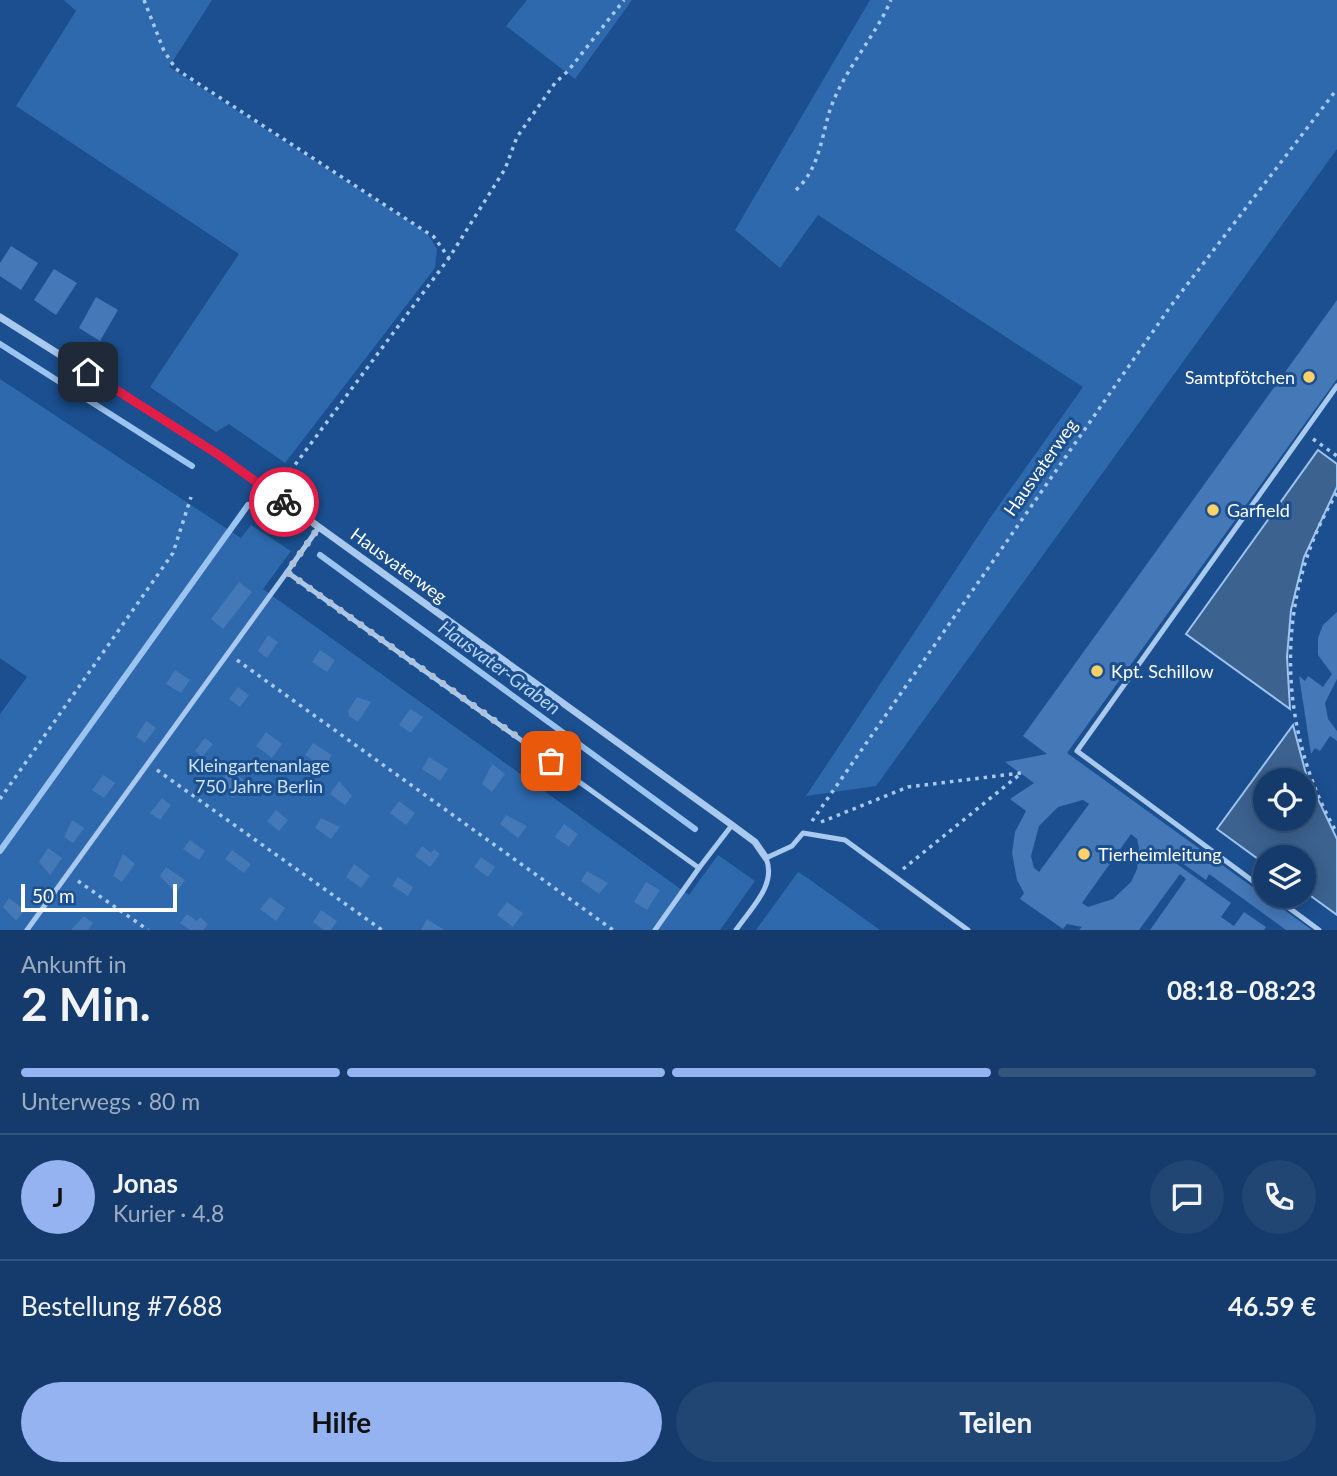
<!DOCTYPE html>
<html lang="de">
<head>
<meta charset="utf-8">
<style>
  body { margin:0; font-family:Lato,sans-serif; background:#214673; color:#f1f3f6; height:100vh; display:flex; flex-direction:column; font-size:26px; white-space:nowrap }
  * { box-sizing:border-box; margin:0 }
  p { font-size:23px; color:#9dadc1 }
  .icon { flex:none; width:38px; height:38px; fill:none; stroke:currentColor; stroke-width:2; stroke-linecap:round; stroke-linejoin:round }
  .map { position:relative; height:930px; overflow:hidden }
  .drawer { display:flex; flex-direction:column; background:#143b6b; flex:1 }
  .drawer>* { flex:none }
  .controls { position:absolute; left:1253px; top:768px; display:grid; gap:14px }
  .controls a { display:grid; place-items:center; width:63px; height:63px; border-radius:50%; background:#143b6b; box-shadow:0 4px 18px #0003,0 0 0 2px #33557e; font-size:35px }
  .scale { position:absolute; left:21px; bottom:18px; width:156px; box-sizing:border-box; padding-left:7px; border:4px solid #fff; border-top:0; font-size:19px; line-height:24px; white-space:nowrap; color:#fff; -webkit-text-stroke:5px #1b4f8f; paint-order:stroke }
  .pin { position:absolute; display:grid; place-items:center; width:60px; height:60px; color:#fff; margin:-30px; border-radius:14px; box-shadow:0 4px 10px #0006 }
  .courier { position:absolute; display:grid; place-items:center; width:70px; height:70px; margin:-35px; border:5px solid #e11d48; border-radius:50%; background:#fff; color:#222; box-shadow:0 2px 9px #0007 }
  .headline em { font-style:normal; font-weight:700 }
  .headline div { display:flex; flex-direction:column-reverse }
  .headline { display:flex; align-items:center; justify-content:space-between; height:119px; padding:0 21px }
  h1 { font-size:46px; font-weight:700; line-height:52px }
  .bar { display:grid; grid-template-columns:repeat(4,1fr); gap:10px 7px; align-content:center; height:84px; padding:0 21px }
  .bar i { height:9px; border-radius:5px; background:#33557e }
  .bar .on { background:#95b2f1 }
  .bar p { grid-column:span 4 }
  .line { display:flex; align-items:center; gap:18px; padding:0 21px; border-top:2px solid #33557e }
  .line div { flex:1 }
  .round { display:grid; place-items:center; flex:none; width:74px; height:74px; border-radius:37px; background:#214673 }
  .action { display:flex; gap:14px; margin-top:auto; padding:14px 21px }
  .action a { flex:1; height:80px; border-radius:42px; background:#95b2f1; color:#111; font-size:28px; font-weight:700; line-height:80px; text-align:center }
  .action a+a { background:#214673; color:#f1f3f6 }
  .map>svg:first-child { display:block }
  .green { fill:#2e69ad }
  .water { fill:#3c6290; stroke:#9cc4f0; stroke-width:2; fill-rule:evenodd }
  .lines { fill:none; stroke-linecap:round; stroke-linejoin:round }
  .stream { stroke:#9cc4f0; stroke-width:6 }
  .building { fill:#4478b7; fill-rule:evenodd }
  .path { stroke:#a9c9ee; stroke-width:3.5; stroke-dasharray:3.5 5; stroke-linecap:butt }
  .lane { stroke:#a9c9ee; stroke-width:5 }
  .street { stroke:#a9c9ee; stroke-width:7 }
  .done { stroke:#afc1d8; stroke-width:7; stroke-dasharray:0 12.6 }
  .route { stroke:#e11d48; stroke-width:9 }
  .poi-dot { fill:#ffd166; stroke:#1b4f8f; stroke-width:2.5 }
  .labels { text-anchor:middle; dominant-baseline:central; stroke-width:6; stroke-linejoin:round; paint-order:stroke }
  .poi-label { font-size:18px; fill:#fff; stroke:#1b4f8f; text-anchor:start }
  .street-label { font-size:18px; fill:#fff; stroke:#1b4f8f }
  .park-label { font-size:18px; fill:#cfe3fa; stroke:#1b4f8f }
  .water-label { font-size:19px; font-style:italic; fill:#b5d3f5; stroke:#1b4f8f }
</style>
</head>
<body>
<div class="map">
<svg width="1337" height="930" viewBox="0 0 1337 930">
  <rect width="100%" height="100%" fill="#1b4f8f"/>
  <!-- green -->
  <g class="green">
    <polygon points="64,0 212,0 169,67 427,233 437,249 435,268 285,463 229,424 216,432 150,387 239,254 16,106 76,11"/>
    <polygon points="527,0 632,0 575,79 506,26"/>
    <polygon points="870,0 1337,0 1337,149 876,786 806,796 990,518 1083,387 818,215 780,268 735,230"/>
    <polygon points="0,379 241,538 251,525 291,551 263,589 689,895 718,855 755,881 720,930 0,930 0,714 27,677 0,658"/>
    <polygon points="798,872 809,879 880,930 756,930"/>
  </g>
  <!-- water -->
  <g class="water">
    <polygon points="1318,450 1337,464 1337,487 1304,557 1291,610 1287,657 1290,709 1186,634"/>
    <path d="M1293,725L1306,774L1337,839V915L1304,891V858H1265V864L1217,829ZM1304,780V819H1265V780Z"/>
  </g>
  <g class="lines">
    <!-- stream -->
    <g class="stream">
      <polyline points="0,344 192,466"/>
      <polyline points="320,555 695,829"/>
      <polyline points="0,851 248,505"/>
    </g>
  </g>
  <!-- building -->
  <g class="building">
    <polygon points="11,246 38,263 21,290 0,276 0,263"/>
    <polygon points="54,269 77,283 56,315 34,300"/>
    <polygon points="96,297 118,310 100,341 79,328"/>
    <path d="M1337,300V379L1067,753L1312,930H1286L1209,874L1206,880L1168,853L1166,856L1231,903L1221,917L1234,926L1244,912L1266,927L1264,930H1150L1186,879L1180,874L1139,930H1079L1082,927L1067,924L1063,929L1020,899L1024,893L1017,880L1012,853L1015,832L1026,811L1010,799L1034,783L1005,762L1047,754L1023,736ZM1083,800L1089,804L1039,872L1034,868L1031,856L1039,826L1058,807ZM1131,834L1137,839L1139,848L1137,869L1131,882L1113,899L1088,907L1082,903Z"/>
    <polygon points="239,582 252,592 223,629 211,619"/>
    <polygon points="1337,612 1337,679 1325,703 1328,719 1337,731 1337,741 1330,736 1320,751 1315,748 1311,754 1299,676 1305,681 1308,676 1323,687 1332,674 1318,655 1318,638 1323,625"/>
    <polygon points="268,635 278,642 267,658 258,651"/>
    <polygon points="320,650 335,660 327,672 312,662"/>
    <polygon points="175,670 190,680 181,693 166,684"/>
    <polygon points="238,687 249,695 240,707 229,699"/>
    <polygon points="357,697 371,702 358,722 349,716 348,711"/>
    <polygon points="410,709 423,717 411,733 399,725"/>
    <polygon points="146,721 156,728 145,743 136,737"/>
    <polygon points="266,732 282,744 272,758 256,746"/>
    <polygon points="205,738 213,744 202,757 195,751"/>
    <polygon points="313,743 332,755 324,768 305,755"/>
    <polygon points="429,757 448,769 440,781 422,769"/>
    <polygon points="492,764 505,774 492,792 482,784"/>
    <polygon points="229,770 244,780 233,798 217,788"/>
    <polygon points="103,775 115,783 104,798 92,790"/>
    <polygon points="339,781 352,796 345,805 330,794"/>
    <polygon points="162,798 171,805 160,820 150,813"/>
    <polygon points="399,801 415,813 406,825 390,813"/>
    <polygon points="276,810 288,820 279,831 267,821"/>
    <polygon points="506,815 527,826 518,838 500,824"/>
    <polygon points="321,818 340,827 331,839 315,828"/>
    <polygon points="72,820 84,828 73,843 64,837"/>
    <polygon points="564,824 578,834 569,847 555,837"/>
    <polygon points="190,840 205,851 199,860 183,849"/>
    <polygon points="422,846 431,853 434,849 440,854 430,867 415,856"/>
    <polygon points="48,848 62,858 50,875 39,862"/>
    <polygon points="232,850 251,864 244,873 225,859"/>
    <polygon points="123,854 135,864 122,882 113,876"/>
    <polygon points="481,857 495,867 488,877 474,867"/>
    <polygon points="354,864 370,876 361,888 346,877"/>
    <polygon points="166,867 185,880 176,893 160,876"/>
    <polygon points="587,871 608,883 599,894 581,881"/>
    <polygon points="398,877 413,887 408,896 392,886"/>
    <polygon points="646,882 660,890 647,910 634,902"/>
    <polygon points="270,897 285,908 276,921 260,909"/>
    <polygon points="9,898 25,910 16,921 3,907"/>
    <polygon points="507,902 523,913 513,927 497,915"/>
    <polygon points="321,910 337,921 331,930 324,930 313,922"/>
    <polygon points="187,914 197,921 200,917 208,924 203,930 190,930 180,923"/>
    <polygon points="84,916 93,923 88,930 71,930"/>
    <polygon points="427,919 444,930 421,930"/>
  </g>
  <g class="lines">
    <!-- path -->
    <g class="path">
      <polyline points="144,0 164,51 176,69 434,237 449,258"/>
      <path d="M796,190C818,170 821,141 829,113C842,72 874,39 891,0"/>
      <polyline points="1313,439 1337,456"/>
      <polyline points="280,485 449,258 505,169 517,137 555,83 568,71 624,0"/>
      <path d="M1337,493C1273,596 1277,730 1337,833"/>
      <polyline points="237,660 613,930"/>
      <polyline points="157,770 382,930"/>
      <polyline points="0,799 173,553 191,497"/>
      <polyline points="812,821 1170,307 1337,89"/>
      <polyline points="821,822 908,787 1021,773"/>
      <polyline points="903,869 1019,775"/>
      <polyline points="78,881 148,930"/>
    </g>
    <!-- lane -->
    <g class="lane">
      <polyline points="319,527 287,572 699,868 732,825"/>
      <polyline points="1265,890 1077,751 1337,386"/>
      <polyline points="1273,896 1319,930"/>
      <polyline points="27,930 287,572"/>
      <polyline points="655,930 699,868"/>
      <path d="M736,930C751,908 777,885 766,858L792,846L803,833L845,840L968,930"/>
    </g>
    <!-- street -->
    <polyline class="street" points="0,317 219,455 732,825 755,842 766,858"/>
  </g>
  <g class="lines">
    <!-- done -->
    <polyline class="done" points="284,502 319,527 287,572 551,761"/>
    <!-- route -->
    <polyline class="route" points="88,372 219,455 284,502"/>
  </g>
  <!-- markers -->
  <g class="poi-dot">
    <circle cx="1309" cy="377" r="7"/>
    <circle cx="1213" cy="510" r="7"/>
    <circle cx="1097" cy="671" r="7"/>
    <circle cx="1084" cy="854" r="7"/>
  </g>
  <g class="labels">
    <!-- poi labels -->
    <g class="poi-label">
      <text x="1295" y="377" text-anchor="end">Samtpfötchen</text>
      <text x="1227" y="510">Garfield</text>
      <text x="1111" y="671">Kpt. Schillow</text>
      <text x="1098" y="854">Tierheimleitung</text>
    </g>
    <!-- street labels -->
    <g class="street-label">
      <text transform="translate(1040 467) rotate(-55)">Hausvaterweg</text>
      <text transform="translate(399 565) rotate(36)">Hausvaterweg</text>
    </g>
    <!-- park labels -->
    <g class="park-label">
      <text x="259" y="765">Kleingartenanlage<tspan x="259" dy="21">750 Jahre Berlin</tspan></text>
    </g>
    <!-- water labels -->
    <g class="water-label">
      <text transform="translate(500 667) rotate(36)">Hausvater-Graben</text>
    </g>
  </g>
</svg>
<div class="controls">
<a><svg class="icon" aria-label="locate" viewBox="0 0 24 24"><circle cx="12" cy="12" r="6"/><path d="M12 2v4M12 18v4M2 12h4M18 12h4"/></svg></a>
<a><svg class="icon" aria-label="layers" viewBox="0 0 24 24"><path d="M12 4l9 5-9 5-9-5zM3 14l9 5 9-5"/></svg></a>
</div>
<div class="scale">50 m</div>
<div class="pin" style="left:551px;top:761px;background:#ea580c"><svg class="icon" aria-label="bag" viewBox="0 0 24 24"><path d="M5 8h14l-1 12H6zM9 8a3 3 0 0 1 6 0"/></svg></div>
<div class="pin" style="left:88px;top:372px;background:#1f2937"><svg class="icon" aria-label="home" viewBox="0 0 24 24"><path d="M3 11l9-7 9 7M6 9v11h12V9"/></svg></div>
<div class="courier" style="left:284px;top:502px"><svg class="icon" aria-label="bike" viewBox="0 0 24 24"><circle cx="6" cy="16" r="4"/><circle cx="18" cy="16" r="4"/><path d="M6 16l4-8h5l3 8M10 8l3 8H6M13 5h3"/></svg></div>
</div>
<section class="drawer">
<div class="headline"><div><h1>2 Min.</h1><p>Ankunft in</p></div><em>08:18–08:23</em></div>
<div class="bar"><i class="on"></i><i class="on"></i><i class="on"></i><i></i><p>Unterwegs · 80 m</p></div>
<div class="line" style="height:126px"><b class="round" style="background:#95b2f1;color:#111">J</b><div><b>Jonas</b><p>Kurier · 4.8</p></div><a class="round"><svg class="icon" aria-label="chat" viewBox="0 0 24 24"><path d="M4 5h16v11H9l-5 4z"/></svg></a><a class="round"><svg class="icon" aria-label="phone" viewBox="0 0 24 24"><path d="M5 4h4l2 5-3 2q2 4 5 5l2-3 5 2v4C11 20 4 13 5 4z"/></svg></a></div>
<div class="line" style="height:91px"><div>Bestellung #7688</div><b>46.59 €</b></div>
<div class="action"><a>Hilfe</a><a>Teilen</a></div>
</section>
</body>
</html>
